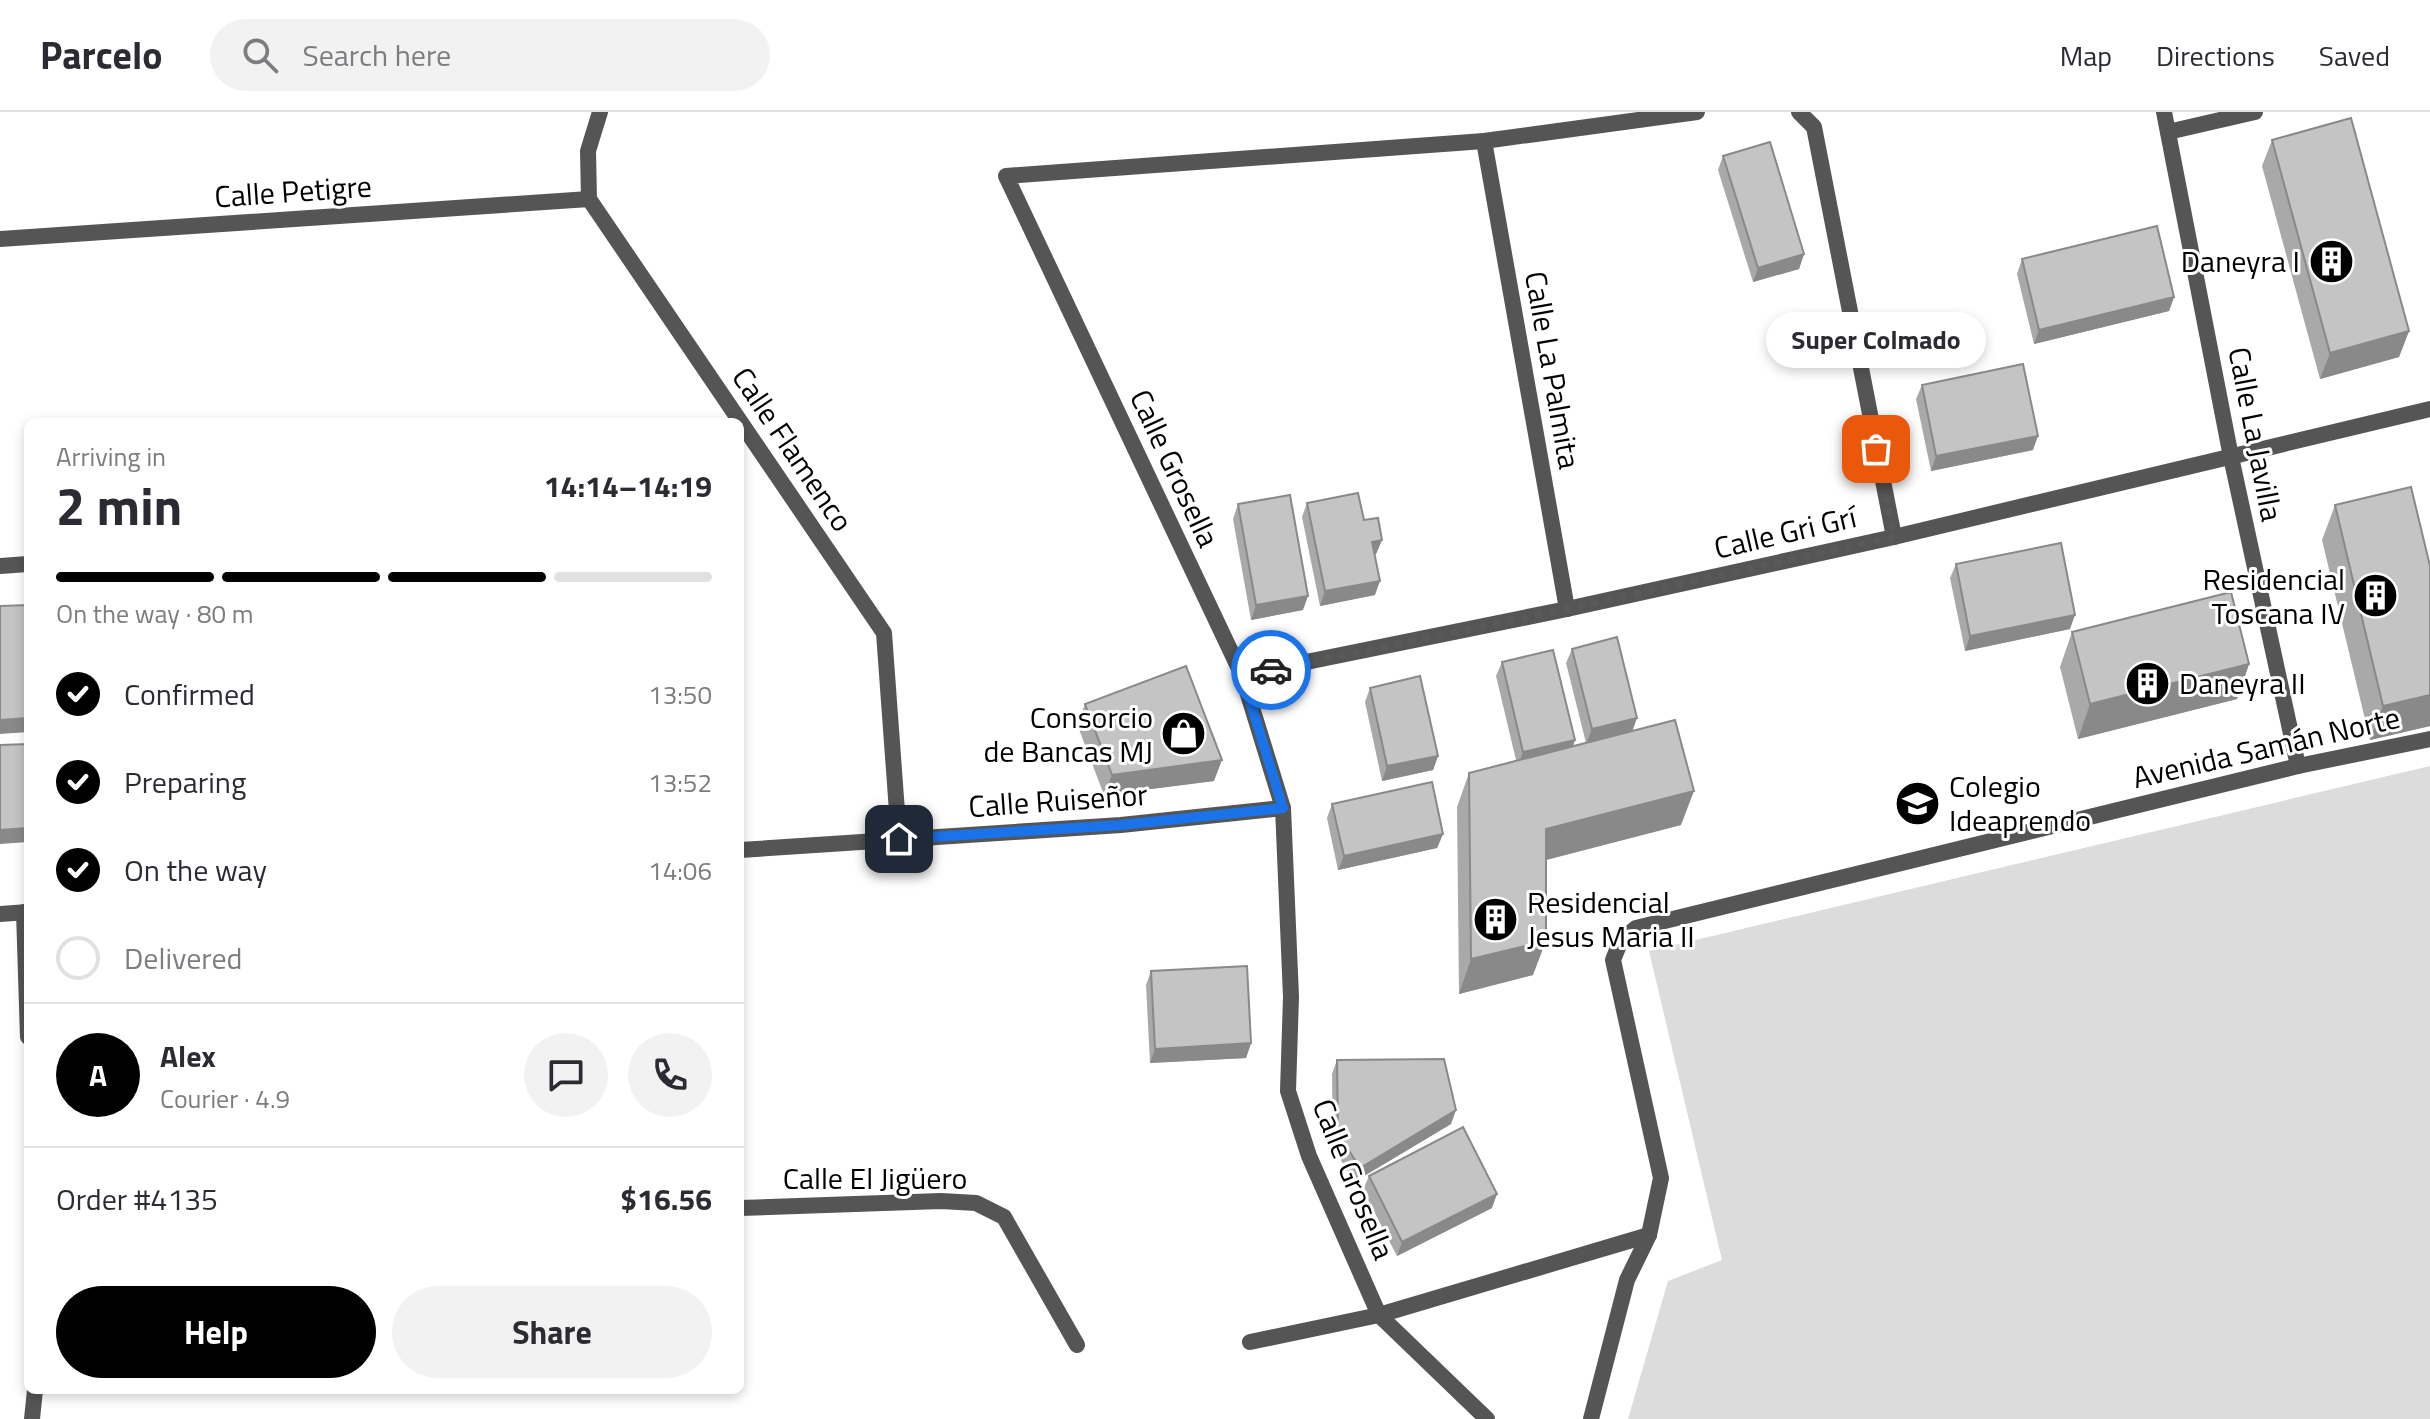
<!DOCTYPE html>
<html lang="en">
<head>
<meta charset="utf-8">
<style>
  body { margin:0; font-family:"Titillium Web",sans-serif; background:#f2f2f3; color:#2b2b33; height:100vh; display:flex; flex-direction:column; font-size:30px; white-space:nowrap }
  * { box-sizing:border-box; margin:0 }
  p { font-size:26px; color:#7c7c81 }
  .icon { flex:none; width:44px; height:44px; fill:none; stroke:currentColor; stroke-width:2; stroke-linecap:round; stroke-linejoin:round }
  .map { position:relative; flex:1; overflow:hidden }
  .drawer { position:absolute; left:24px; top:306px; width:720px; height:976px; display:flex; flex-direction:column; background:#fff; border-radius:12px; box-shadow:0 4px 12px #0003 }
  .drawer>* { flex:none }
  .pin { position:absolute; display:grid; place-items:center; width:68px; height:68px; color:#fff; margin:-34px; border-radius:16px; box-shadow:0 4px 12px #0006 }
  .courier { position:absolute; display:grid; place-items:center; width:80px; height:80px; margin:-40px; border:6px solid #1a73e8; border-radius:50%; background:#fff; color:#222; box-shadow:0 2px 10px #0007 }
  .bubble { position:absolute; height:56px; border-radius:28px; background:#fff; box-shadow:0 4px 12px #0003; font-size:26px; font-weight:700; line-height:56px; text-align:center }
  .headline em { font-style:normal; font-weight:700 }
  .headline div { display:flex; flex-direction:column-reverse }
  .headline { display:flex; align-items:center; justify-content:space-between; height:136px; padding:0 32px }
  h1 { font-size:52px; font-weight:700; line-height:60px }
  .bar { display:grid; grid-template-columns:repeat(4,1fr); gap:12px 8px; align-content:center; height:96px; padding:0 32px }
  .bar i { height:10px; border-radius:6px; background:#e1e1e2 }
  .bar .on { background:#000 }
  .bar p { grid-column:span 4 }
  .line { display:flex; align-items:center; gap:20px; padding:0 32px; border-top:2px solid #e1e1e2 }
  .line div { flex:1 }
  .round { display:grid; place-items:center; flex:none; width:84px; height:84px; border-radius:42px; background:#f2f2f3 }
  ol { padding:0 32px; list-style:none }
  li { display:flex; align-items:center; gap:24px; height:88px }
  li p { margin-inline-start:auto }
  li .icon { padding:8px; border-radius:50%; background:#000; color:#fff; stroke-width:4 }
  li:last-child { color:#7c7c81 }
  li i { width:44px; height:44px; border:4px solid #e1e1e2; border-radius:50% }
  .button { display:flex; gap:16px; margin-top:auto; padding:16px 32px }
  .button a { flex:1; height:92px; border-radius:48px; background:#000; color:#fff; font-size:32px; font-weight:700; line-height:92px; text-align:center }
  .button a+a { background:#f2f2f3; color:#2b2b33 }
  header { display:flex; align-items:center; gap:48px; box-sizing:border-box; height:112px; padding:0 40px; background:#fff; border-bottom:2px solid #e1e1e2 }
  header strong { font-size:38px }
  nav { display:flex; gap:44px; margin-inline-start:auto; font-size:28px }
  .search { width:560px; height:72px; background:#f2f2f3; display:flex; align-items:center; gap:20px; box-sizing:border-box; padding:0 28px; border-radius:44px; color:#7c7c81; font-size:30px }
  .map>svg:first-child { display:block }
  .green { fill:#dcdcdc }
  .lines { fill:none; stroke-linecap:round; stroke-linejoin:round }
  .street { stroke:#555; stroke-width:16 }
  .wall { fill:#a9a9a9 }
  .shaded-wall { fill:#898989 }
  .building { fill:#c4c4c4; stroke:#898989; stroke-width:2 }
  .done { stroke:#595959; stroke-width:8; stroke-dasharray:0 14.4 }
  .route { stroke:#1a73e8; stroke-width:10 }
  .labels { text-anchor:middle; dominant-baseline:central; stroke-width:6; stroke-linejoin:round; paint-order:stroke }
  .street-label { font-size:30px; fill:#000; stroke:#fff }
  .poi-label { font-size:30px; fill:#000; stroke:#fff; text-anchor:end }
</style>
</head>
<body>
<header>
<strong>Parcelo</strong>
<div class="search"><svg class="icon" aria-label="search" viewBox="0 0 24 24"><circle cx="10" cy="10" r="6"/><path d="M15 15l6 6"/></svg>Search here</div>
<nav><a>Map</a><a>Directions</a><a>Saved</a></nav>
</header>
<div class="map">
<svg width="2430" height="1307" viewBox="0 0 2430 1307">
  <rect width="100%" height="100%" fill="#fff"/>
  <!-- green -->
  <polygon class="green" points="2430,654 2430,1307 1628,1307 1668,1169 1722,1148 1649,839"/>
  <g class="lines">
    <!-- street -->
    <g class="street">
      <polyline points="600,0 588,39 589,87 884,521 899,727"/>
      <polyline points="1799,0 1814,15 1894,425"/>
      <polyline points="2164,0 2231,345 2298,654"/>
      <polyline points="2168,20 2255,0"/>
      <polyline points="1484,29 1567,497"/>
      <polyline points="0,127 589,87"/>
      <polyline points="0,454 28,452"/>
      <polyline points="1242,563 1567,497 1894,425 2430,297"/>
      <polyline points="740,738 1121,713 1283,696"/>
      <polyline points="24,800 28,925"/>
      <polyline points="0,802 28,800"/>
      <polyline points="740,1096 941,1089 976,1091 1004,1105 1077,1233"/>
      <polyline points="1250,1230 1379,1203 1649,1123"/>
      <polyline points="32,1307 35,1278"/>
      <polyline points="1487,1307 1379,1203 1309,1044 1288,979 1291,885 1283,696 1242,563 1006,64 1484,29 1697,0"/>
      <polyline points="1591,1307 1627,1168 1649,1123 1661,1066 1613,848 1621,828 1636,816 2298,654 2430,627"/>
    </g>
  </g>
  <!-- wall -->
  <g class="wall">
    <polygon points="2272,28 2409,219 2399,245 2320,267 2262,54"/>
    <polygon points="1723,44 1804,142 1799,157 1753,170 1718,58"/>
    <polygon points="2022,147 2174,185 2169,199 2034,232 2017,162"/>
    <polygon points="1922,273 2033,338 1931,359 1916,287"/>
    <polygon points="1307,391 1364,408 1382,428 1376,442 1375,443 1375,483 1320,494 1302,405"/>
    <polygon points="1238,392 1303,498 1251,508 1233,407"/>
    <polygon points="2335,393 2430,614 2370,628 2322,428"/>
    <polygon points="1956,452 2070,517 1965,539 1950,466"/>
    <polygon points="2072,520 2249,552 2237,587 2078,627 2060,555"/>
    <polygon points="1572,537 1633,618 1681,713 1546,748 1533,863 1459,882 1457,695 1469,661 1516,648 1496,564 1502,550 1575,628 1573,634 1586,631 1566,551"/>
    <polygon points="1370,576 1438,644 1433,658 1382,669 1365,590"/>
    <polygon points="1085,592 1214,669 1104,683 1077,612"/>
    <polygon points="1332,692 1443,722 1437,736 1338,758 1327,706"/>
    <polygon points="1151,859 1251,931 1246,946 1150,951 1146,873"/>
    <polygon points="1337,948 1451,1012 1354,1070 1333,1035 1332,962"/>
    <polygon points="1369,1064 1492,1096 1397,1144 1363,1078"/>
  </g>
  <!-- shaded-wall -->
  <g class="shaded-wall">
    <polygon points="1804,142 1799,157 1753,170 1758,156"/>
    <polygon points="2174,185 2169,199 2034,232 2039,218"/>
    <polygon points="2409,219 2399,245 2320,267 2330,241"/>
    <polygon points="2038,324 2033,338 1931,359 1936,344"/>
    <polygon points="1382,428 1376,442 1367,444 1372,430"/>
    <polygon points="1380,469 1375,483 1320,494 1325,479"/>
    <polygon points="1308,484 1303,498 1251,508 1256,493"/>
    <polygon points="2075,503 2070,517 1965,539 1970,524"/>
    <polygon points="2249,552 2237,587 2078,627 2090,592"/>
    <polygon points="2430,583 2430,614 2370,628 2383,594"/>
    <polygon points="28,606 28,620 0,622 0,608"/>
    <polygon points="1637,606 1632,620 1586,632 1592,617"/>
    <polygon points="1575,628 1570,642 1518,654 1523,640"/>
    <polygon points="1438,644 1433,658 1382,669 1387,654"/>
    <polygon points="1222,648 1214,669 1104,683 1112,663"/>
    <polygon points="1694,679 1681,713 1534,751 1546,717"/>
    <polygon points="28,716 28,730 0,732 0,718"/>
    <polygon points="1443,722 1437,736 1338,758 1344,744"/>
    <polygon points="1546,829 1533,863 1459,882 1471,847"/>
    <polygon points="1251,931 1246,946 1150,951 1155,937"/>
    <polygon points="1456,998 1451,1012 1354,1070 1360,1056"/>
    <polygon points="1497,1082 1492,1096 1397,1144 1402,1130"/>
  </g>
  <!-- building -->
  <g class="building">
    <polygon points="2351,6 2409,219 2330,241 2272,28"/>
    <polygon points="1770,30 1804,142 1758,156 1723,44"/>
    <polygon points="2157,114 2174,185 2039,218 2022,147"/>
    <polygon points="2023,252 2038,324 1936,344 1922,273"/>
    <polygon points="2411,375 2430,454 2430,583 2383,594 2335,393"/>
    <polygon points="1358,381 1364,408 1378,406 1382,428 1372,430 1380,469 1325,479 1307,391"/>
    <polygon points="1290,383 1308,484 1256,493 1238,392"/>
    <polygon points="2061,431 2075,503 1970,524 1956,452"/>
    <polygon points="2231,480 2249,552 2090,592 2072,520"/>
    <polygon points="28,493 28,606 0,608 0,494"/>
    <polygon points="1617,525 1637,606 1592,617 1572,537"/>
    <polygon points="1553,538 1575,628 1523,640 1502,550"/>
    <polygon points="1186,554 1222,648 1112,663 1085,592"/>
    <polygon points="1420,564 1438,644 1387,654 1370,576"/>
    <polygon points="1675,608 1694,679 1546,717 1546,829 1471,847 1469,661"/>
    <polygon points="28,632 28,716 0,718 0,633"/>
    <polygon points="1432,670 1443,722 1344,744 1332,692"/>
    <polygon points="1247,854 1251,931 1155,937 1151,859"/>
    <polygon points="1444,947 1456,998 1360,1056 1338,1021 1337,948"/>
    <polygon points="1463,1015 1497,1082 1402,1130 1369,1064"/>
  </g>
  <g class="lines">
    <!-- done -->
    <polyline class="done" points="1271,558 1567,497 1894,425 1876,337"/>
    <!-- route -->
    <polyline class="route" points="899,727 1121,713 1283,696 1242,563 1271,558"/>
  </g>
  <!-- icons -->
  <defs>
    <symbol id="building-disc" viewBox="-11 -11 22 22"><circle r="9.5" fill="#000" stroke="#fff"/><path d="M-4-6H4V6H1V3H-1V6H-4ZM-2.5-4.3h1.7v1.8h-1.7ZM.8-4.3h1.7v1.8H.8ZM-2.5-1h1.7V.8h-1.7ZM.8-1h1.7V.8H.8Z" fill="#fff"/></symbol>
    <symbol id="shop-disc" viewBox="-11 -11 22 22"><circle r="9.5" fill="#000" stroke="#fff"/><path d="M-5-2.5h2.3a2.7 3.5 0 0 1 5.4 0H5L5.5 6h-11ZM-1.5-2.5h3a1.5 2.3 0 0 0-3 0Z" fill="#fff"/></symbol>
    <symbol id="university-disc" viewBox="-11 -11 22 22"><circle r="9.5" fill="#000" stroke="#fff"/><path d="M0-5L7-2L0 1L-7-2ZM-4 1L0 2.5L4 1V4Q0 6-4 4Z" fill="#fff"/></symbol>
  </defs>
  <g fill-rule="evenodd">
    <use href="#building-disc" x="2306" y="124" width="51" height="51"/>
    <use href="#building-disc" x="2350" y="458" width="51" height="51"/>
    <use href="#building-disc" x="2122" y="546" width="51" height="51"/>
    <use href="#shop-disc" x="1158" y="596" width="51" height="51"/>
    <use href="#university-disc" x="1892" y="666" width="51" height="51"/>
    <use href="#building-disc" x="1470" y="782" width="51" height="51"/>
  </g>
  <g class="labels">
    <!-- street labels -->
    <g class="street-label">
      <text transform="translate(293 79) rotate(-4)">Calle Petigre</text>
      <text transform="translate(1553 258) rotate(80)">Calle La Palmita</text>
      <text transform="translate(2256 322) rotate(79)">Calle La Javilla</text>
      <text transform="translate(793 337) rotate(56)">Calle Flamenco</text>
      <text transform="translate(1175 356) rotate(65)">Calle Grosella</text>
      <text transform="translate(1785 420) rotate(-13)">Calle Gri Grí</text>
      <text transform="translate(2266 635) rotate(-13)">Avenida Samán Norte</text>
      <text transform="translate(1058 688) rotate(-4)">Calle Ruiseñor</text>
      <text x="875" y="1066">Calle El Jigüero</text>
      <text transform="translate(1354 1067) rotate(68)">Calle Grosella</text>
    </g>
    <!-- poi labels -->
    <g class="poi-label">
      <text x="2300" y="149">Daneyra I</text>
      <text x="2345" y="467">Residencial<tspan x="2345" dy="34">Toscana IV</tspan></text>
      <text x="2179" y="571" text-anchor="start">Daneyra II</text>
      <text x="1153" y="605">Consorcio<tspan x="1153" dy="34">de Bancas MJ</tspan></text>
      <text x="1949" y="674" text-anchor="start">Colegio<tspan x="1949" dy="34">Ideaprendo</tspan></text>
      <text x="1527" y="790" text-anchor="start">Residencial<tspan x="1527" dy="34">Jesus Maria II</tspan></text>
    </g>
  </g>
</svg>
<div class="pin" style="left:1876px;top:337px;background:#ea580c"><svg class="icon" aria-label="bag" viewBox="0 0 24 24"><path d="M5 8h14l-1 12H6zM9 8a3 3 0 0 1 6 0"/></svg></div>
<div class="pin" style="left:899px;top:727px;background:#1f2937"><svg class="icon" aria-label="home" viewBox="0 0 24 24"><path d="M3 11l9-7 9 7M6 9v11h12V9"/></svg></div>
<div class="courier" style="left:1271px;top:558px"><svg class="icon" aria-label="car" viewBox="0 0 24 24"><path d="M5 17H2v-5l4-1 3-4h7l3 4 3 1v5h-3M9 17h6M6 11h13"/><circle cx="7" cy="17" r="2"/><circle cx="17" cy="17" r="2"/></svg></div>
<div class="bubble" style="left:1766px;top:200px;width:220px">Super Colmado</div>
<section class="drawer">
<div class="headline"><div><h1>2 min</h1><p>Arriving in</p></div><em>14:14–14:19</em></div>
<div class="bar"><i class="on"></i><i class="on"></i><i class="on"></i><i></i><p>On the way · 80 m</p></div>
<ol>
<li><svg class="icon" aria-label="check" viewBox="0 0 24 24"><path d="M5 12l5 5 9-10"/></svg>Confirmed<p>13:50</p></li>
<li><svg class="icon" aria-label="check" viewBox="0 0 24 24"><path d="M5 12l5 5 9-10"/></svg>Preparing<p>13:52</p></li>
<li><svg class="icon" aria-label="check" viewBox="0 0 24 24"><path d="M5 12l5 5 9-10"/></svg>On the way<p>14:06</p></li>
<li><i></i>Delivered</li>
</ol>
<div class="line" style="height:144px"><b class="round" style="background:#000;color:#fff">A</b><div><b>Alex</b><p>Courier · 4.9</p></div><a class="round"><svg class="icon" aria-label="chat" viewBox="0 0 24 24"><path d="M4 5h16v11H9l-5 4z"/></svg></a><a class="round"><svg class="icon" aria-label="phone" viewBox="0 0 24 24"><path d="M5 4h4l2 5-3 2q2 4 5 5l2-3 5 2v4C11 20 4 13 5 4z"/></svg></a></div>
<div class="line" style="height:104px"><div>Order #4135</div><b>$16.56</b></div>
<div class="button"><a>Help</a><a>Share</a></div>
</section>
</div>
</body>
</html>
